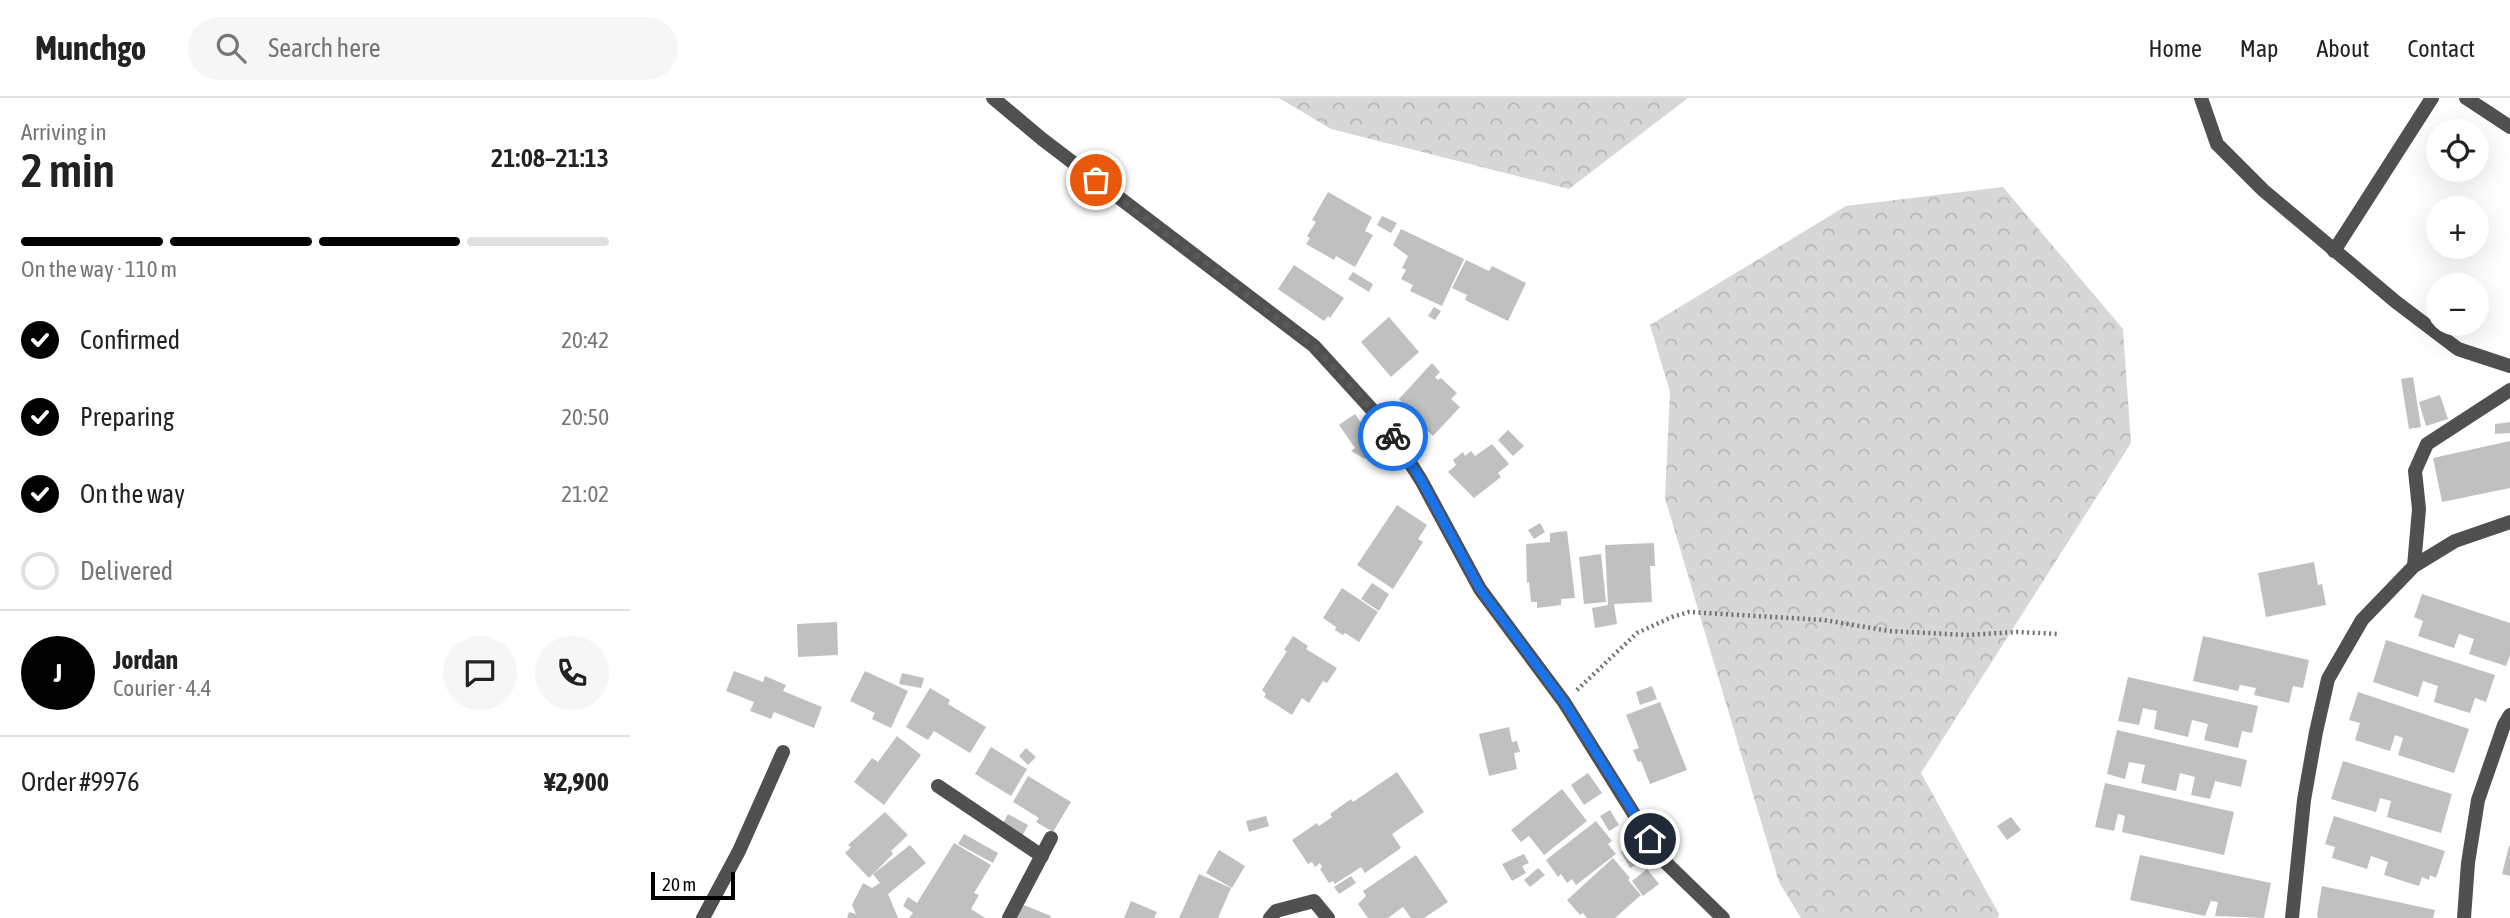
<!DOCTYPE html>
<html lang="en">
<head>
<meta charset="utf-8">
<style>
  body { margin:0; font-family:"Asap Condensed",sans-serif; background:#f6f6f6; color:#222; height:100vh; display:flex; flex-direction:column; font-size:26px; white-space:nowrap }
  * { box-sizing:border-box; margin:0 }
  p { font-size:23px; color:#767676 }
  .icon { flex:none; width:38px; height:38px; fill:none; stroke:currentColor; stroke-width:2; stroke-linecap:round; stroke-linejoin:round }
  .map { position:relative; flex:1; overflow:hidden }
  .side { display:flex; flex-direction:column; background:#fff; width:630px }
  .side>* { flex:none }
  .buttons { position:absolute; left:1796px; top:21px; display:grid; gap:14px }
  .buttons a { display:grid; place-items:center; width:63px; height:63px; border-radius:50%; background:#fff; box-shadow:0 7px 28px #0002; font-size:35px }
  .scale { position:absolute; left:21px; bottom:18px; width:84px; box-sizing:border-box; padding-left:7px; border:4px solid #000; border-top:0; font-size:19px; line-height:24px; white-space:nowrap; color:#000; -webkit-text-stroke:5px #fff; paint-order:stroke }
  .pin { position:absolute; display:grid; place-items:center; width:60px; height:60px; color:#fff; margin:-30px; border:4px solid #fff; border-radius:50%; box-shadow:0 2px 7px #0007 }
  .courier { position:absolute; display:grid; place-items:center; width:70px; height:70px; margin:-35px; border:5px solid #1a73e8; border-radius:50%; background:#fff; color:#222; box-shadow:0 2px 9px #0007 }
  .head em { font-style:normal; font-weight:600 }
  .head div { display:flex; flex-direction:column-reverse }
  .head { display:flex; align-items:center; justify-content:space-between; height:119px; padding:0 21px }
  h1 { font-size:46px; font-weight:600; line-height:52px }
  .bar { display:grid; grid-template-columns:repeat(4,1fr); gap:10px 7px; align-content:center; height:84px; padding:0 21px }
  .bar i { height:9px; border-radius:5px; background:#e0e0e0 }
  .bar .active { background:#000 }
  .bar p { grid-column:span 4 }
  .line { display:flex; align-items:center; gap:18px; padding:0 21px; border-top:2px solid #e0e0e0 }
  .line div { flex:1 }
  .round { display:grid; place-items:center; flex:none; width:74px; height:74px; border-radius:37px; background:#f6f6f6 }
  ol { padding:0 21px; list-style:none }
  li { display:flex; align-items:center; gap:21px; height:77px }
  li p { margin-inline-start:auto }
  li .icon { padding:7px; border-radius:50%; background:#000; color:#fff; stroke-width:4 }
  li:last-child { color:#767676 }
  li i { width:38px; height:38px; border:4px solid #e0e0e0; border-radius:50% }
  header { display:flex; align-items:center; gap:42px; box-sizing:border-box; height:98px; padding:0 35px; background:#fff; border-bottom:2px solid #e0e0e0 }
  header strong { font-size:33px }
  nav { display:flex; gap:38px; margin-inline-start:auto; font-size:24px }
  .search { width:490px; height:63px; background:#f6f6f6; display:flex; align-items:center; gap:18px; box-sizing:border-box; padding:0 24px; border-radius:38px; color:#767676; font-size:26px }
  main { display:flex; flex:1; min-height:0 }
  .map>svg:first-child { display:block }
  .forest { fill:url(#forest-crowns) }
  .building { fill:#c0c0c0 }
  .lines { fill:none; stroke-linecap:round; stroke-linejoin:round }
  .path { stroke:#727272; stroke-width:4.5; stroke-dasharray:2 3.5; stroke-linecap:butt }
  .service { stroke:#505050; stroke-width:14 }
  .minor { stroke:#505050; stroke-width:14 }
  .done { stroke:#595959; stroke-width:7; stroke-dasharray:0 12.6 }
  .route { stroke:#1a73e8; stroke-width:9 }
</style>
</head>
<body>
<header>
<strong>Munchgo</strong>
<div class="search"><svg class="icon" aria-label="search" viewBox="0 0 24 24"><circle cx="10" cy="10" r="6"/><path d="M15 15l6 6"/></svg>Search here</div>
<nav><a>Home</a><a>Map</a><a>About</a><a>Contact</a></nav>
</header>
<main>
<section class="side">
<div class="head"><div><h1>2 min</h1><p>Arriving in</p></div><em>21:08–21:13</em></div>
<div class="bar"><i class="active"></i><i class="active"></i><i class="active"></i><i></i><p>On the way · 110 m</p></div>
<ol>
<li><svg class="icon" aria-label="check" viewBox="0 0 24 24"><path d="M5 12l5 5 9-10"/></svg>Confirmed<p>20:42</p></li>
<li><svg class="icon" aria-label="check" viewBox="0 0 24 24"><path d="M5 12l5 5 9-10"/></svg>Preparing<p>20:50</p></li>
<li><svg class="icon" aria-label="check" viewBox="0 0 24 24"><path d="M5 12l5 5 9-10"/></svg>On the way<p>21:02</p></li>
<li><i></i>Delivered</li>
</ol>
<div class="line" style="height:126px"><b class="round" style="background:#000;color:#fff">J</b><div><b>Jordan</b><p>Courier · 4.4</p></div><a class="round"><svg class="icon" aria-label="chat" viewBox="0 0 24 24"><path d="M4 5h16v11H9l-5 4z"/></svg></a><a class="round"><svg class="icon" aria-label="phone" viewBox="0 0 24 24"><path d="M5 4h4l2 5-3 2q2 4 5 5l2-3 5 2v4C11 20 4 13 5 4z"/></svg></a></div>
<div class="line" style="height:91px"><div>Order #9976</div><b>¥2,900</b></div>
</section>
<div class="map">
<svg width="1880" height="820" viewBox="0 0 1880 820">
  <defs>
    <pattern id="forest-crowns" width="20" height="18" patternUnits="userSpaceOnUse" patternTransform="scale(1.75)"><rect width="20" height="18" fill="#d7d7d7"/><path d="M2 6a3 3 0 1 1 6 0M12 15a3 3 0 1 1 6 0" fill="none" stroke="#b7b7b7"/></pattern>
  </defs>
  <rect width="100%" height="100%" fill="#fff"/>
  <!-- forest -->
  <g class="forest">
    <polygon points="649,0 1058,0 939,91 701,31"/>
    <polygon points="1373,89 1493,231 1501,345 1291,675 1369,816 1368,820 1171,820 1149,784 1035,400 1040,294 1020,227 1216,108"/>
  </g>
  <!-- building -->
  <g class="building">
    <polygon points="698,94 742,119 735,133 743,137 725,169 706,158 704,162 676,146 680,140 677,138 686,124 682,122"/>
    <polygon points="752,118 767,125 761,135 747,127"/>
    <polygon points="771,131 834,161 812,208 780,193 783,187 771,181 776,172 772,170 778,158 763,147"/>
    <polygon points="836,162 859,173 862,168 896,185 878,223 835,202 837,197 822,190"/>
    <polygon points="664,167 714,200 700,220 698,218 694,223 648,191"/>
    <polygon points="723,174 743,186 739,194 718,181"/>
    <polygon points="804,209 811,213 805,222 798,218"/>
    <polygon points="759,219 789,254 761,279 731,244"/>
    <polygon points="802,265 810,274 805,279 808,282 811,280 827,295 821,301 830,309 803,338 772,309 775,307 769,301"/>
    <polygon points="1783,279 1791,329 1779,331 1771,281"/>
    <polygon points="1810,297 1818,321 1796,328 1789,304"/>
    <polygon points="725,316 748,350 735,361 721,353 725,350 709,327"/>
    <polygon points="1880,324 1880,335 1865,336 1865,326"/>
    <polygon points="878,332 894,348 883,358 868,342"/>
    <polygon points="1880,343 1880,390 1812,404 1803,360"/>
    <polygon points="862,346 879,366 868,375 871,379 844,400 818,374 826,367 823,362 833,354 835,358 841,353 845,358"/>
    <polygon points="767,407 797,427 788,441 793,444 763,491 727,467"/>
    <polygon points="910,425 915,434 904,441 898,432"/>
    <polygon points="937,433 945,500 931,501 931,507 907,510 907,504 901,504 899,484 897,485 896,446 920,444 920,435"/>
    <polygon points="1024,445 1025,468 1020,468 1022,504 984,506 987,526 965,530 962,510 978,507 975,447"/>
    <polygon points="971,456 976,504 954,506 949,459"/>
    <polygon points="1684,464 1688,487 1692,486 1696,507 1636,519 1628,475"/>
    <polygon points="742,485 759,496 749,513 731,501"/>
    <polygon points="712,490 748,514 729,544 715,535 713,537 705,532 706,529 693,520"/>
    <polygon points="1792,496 1880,525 1880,557 1876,568 1839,556 1844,541 1829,536 1824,550 1788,538 1793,523 1784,519"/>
    <polygon points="207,524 208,557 168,559 167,526"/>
    <polygon points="663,538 678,548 676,551 707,570 697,585 693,583 679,605 672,600 662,617 634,599 636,596 632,592 657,553 654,552"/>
    <polygon points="1573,538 1679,562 1673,590 1663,588 1659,605 1624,597 1626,590 1610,587 1608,593 1563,583"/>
    <polygon points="1756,542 1865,577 1856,604 1845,600 1840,615 1804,604 1808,588 1793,583 1788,599 1743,584"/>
    <polygon points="104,573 133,584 135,578 156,587 153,593 192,609 184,630 144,614 141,621 120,613 124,604 96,593"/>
    <polygon points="235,573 278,593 261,630 242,621 245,615 220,603"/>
    <polygon points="272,575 294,580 291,590 269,586"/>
    <polygon points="1498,579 1628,608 1622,635 1612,633 1608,650 1574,642 1578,626 1562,622 1558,639 1524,631 1527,613 1513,610 1509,627 1488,623"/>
    <polygon points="1022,588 1027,601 1010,607 1006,594"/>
    <polygon points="300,590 320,602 318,606 356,629 340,655 304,633 298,642 276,629"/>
    <polygon points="1728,594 1839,631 1824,675 1768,657 1773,640 1765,637 1760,653 1725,642 1730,625 1719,622"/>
    <polygon points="1030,604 1057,672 1020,686 1011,663 1008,664 1003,652 1009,650 996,617"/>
    <polygon points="879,629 882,644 887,643 890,654 884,655 887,671 859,678 849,636"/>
    <polygon points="1487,632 1617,662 1611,689 1585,683 1580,701 1561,697 1565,679 1550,675 1546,693 1511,685 1515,667 1499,664 1495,681 1477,676"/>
    <polygon points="267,638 291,657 254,707 224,684 242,660 248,664"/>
    <polygon points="361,649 397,671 381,698 345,676"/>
    <polygon points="396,650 406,659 398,667 389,658"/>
    <polygon points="1713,663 1822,696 1811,735 1757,719 1761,703 1750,700 1746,714 1701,701"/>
    <polygon points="767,674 794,714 762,736 771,750 735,775 731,769 705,786 703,783 699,785 690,771 692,769 690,765 685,769 682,764 678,766 662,742 687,725 689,728 702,719 700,716 721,701 723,704"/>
    <polygon points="958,675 972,695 954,707 941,687"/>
    <polygon points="398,678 441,704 423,734 406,724 409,720 383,704"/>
    <polygon points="1475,685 1604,714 1594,757 1492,734 1495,718 1488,716 1484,733 1465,729"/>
    <polygon points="932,691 957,723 914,757 899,738 891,744 881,732"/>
    <polygon points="980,712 989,727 979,733 970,718"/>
    <polygon points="255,714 278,737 261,753 263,756 239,780 215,755 221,749 218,747"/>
    <polygon points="378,716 398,727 388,746 368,734"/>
    <polygon points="636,718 639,728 619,734 616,723"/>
    <polygon points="1704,718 1815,753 1806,780 1800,777 1799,782 1792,779 1789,788 1754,777 1758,764 1741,758 1737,771 1702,760 1705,749 1695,746"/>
    <polygon points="1381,719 1391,732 1377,742 1367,728"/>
    <polygon points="966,723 982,743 978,746 986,756 946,787 942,781 937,785 931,776 928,779 916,762"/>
    <polygon points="334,736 368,755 363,765 328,746"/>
    <polygon points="324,745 361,767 344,795 349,797 341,811 355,820 279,820 283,815 273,808 278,799 287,805"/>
    <polygon points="1004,746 1013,763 1000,770 991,754"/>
    <polygon points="280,747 296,765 258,796 268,820 217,820 219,814 226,816 222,807 233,785 242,790 250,785 243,776"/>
    <polygon points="1879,748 1880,748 1880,778 1872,776"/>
    <polygon points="589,752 615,768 602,790 576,775"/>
    <polygon points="894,756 899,765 892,768 896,775 882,783 872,766"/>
    <polygon points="786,757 818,804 794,820 781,820 773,809 758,820 738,820 728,806 736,798 733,793"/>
    <polygon points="1510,757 1641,785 1634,820 1585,818 1588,804 1581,803 1575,818 1500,802"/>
    <polygon points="983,760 1000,780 998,782 1011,797 985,820 957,820 953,815 950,817 937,802"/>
    <polygon points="908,770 915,777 900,789 894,782"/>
    <polygon points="1017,771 1029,786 1013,798 1002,783"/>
    <polygon points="569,776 601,790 588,820 549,820"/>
    <polygon points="721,778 726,785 709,796 704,789"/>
    <polygon points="1692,788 1805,812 1803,820 1688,820 1687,817"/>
    <polygon points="501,803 527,814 524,820 494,820"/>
    <polygon points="394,807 421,818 420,820 386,820"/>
  </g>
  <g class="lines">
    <!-- path -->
    <polyline class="path" points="947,592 1007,535 1042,519 1059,514 1194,522 1259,533 1337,537 1387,534 1429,536"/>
    <!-- service -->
    <g class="service">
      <polyline points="1571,0 1587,46 1633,92 1766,204 1828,251 1880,268"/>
      <polyline points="1836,0 1880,29"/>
      <polyline points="1704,153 1802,0"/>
      <polyline points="1784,468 1789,411 1785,373 1797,346 1880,292"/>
    </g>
    <!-- minor -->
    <g class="minor">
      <polyline points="363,0 412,41 684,248 756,327 791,382 850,491 934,604 1032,761 1093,820"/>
      <polyline points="308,688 412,758"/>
      <polyline points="73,820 109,753 153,654"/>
      <polyline points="379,820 421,740"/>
      <polyline points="640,820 646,813 684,803 698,820"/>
      <polyline points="1662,820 1674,702 1686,634 1698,581 1732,522 1784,468 1825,443 1880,424"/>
      <polyline points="1834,820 1838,765 1848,702 1874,627 1880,617"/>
    </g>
  </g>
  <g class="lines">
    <!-- done -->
    <polyline class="done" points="466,82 684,248 756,327 763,338"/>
    <!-- route -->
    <polyline class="route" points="763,338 791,382 850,491 934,604 1020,741"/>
  </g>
</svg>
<div class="buttons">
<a><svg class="icon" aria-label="locate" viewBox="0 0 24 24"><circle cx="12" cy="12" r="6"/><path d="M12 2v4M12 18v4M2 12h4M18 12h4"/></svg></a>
<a>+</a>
<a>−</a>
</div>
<div class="scale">20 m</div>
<div class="pin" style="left:466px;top:82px;background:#ea580c"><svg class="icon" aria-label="bag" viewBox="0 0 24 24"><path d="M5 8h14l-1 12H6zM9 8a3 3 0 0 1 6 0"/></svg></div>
<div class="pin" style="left:1020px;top:741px;background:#1f2937"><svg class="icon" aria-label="home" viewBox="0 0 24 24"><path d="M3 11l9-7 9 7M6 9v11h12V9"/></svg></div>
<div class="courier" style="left:763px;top:338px"><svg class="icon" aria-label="bike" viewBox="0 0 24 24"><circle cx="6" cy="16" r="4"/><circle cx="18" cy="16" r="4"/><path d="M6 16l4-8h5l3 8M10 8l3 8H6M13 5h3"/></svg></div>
</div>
</main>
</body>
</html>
